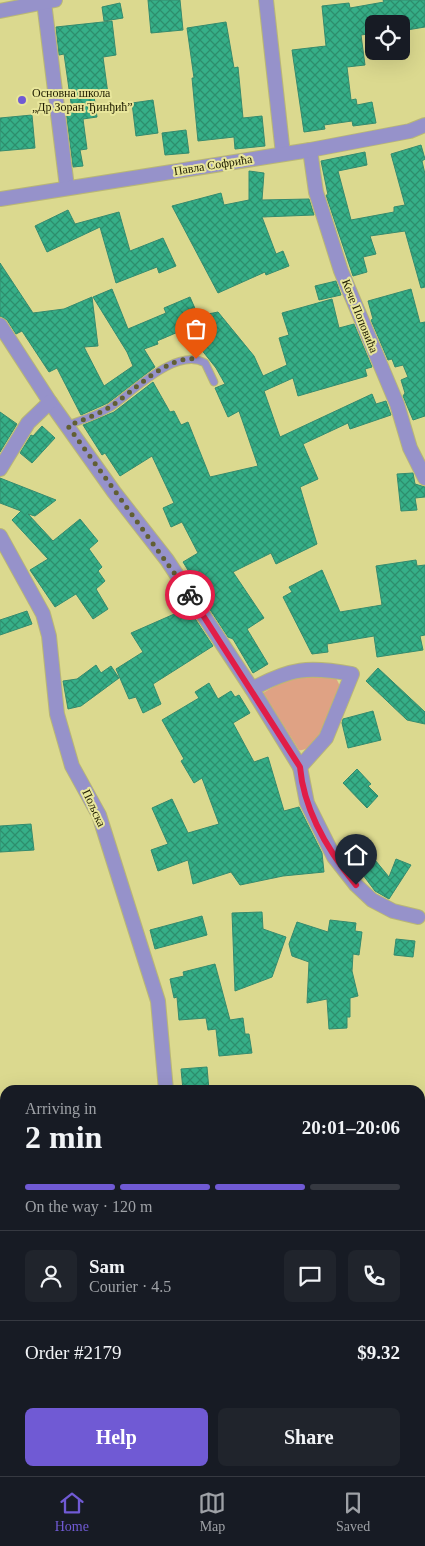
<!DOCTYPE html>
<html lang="en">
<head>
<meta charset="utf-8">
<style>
  body { margin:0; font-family:Georgia,serif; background:#20242c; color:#f1f3f6; height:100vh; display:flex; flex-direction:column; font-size:19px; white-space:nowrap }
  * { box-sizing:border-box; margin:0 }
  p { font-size:16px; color:#9ea1a6 }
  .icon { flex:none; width:28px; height:28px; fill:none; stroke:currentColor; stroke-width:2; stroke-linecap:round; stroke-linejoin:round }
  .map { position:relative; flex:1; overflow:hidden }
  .side { position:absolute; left:0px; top:1085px; width:425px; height:391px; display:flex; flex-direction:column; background:#171b24; border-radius:15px 15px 0 0; box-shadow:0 5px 20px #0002 }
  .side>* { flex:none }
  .buttons { position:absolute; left:365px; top:15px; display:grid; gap:10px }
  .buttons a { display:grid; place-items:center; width:45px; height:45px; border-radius:8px; background:#171b24; box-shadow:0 5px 20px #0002; font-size:25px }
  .pin { position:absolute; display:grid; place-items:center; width:42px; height:42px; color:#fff; margin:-51px -21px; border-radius:50% 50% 50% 0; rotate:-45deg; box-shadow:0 0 5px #0007 }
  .pin .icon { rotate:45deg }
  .courier { position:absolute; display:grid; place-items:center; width:50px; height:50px; margin:-25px; border:4px solid #e11d48; border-radius:50%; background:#fff; color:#222; box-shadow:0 1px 6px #0007 }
  .head em { font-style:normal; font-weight:700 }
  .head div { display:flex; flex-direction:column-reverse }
  .head { display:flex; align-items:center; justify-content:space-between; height:85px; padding:0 25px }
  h1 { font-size:32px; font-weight:700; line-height:38px }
  .bar { display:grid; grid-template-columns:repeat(4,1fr); gap:8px 5px; align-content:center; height:60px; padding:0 25px }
  .bar i { height:6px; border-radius:4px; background:#363941 }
  .bar .current { background:#705ad4 }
  .bar p { grid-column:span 4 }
  .line { display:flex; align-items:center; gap:12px; padding:0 25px; border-top:1px solid #363941 }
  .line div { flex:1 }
  .round { display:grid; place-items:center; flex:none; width:52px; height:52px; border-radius:8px; background:#20242c }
  .action { display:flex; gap:10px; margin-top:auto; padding:10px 25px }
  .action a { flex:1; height:58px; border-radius:8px; background:#705ad4; color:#fff; font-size:20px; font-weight:700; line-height:58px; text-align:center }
  .action a+a { background:#20242c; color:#f1f3f6 }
  .tab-bar { display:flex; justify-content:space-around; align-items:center; height:70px; border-top:1px solid #363941; background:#171b24; font-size:14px; color:#9ea1a6 }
  .tab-bar a { display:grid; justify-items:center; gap:2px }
  .tab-bar .current { color:#705ad4 }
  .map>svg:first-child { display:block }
  .park { fill:#dfa284 }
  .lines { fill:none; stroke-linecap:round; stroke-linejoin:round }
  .stream { stroke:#32acd8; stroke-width:5.5 }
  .building { fill:url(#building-cross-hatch); stroke:#358b6e }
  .lane-casing { stroke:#b9b775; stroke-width:9 }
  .street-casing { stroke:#b9b775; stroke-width:16 }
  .lane { stroke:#9692ca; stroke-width:7 }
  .street { stroke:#9692ca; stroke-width:14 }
  .done { stroke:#615f33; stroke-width:5; stroke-dasharray:0 9 }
  .route { stroke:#e11d48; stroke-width:6 }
  .poi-dot { fill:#705ad4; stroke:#e8e69b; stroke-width:2 }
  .labels { text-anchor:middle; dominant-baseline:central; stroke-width:4; stroke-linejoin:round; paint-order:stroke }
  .poi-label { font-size:12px; fill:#1f1d01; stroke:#e8e69b; text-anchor:start }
  .street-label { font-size:12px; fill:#1f1d01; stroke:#e8e69b }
</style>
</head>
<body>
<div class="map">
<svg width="425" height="1476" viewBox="0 0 425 1476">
  <defs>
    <pattern id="building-cross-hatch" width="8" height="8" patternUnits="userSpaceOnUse" patternTransform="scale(1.25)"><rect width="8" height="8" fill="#36af88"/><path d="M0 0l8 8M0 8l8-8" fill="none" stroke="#2d8e6d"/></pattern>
  </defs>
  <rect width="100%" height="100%" fill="#dbd98f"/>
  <!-- park -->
  <path class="park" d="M309,675L336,678L341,688C334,703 319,753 299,750L263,693L280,683Z"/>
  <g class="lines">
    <!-- stream -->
    <polyline class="stream" points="420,1306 425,1293"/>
  </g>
  <!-- building -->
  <g class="building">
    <polygon points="148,0 180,0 183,30 151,33"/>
    <polygon points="383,0 425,0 425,27 401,31 401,24 374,24 374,33 361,35 365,65 347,67 351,100 356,99 357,105 372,102 376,123 353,126 352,121 324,125 325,129 304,132 292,50 326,46 322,6 349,3 350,8 384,2"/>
    <polygon points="120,3 123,18 104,21 102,7"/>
    <polygon points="112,21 116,55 103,57 108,94 94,96 97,117 83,119 87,149 80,150 83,166 73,167 66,111 72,110 64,54 59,55 56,27"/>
    <polygon points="226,22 234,68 238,67 243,118 262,116 265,146 235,149 234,137 198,141 192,78 194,78 187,28"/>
    <polygon points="153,100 158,133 136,136 132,103"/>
    <polygon points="32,115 35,148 0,151 0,118"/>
    <polygon points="186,130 189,153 165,155 162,133"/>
    <polygon points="421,145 425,159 422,161 425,174 425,287 421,288 405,231 370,236 376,254 363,257 367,272 353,276 326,195 328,195 321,161 365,152 367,165 338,171 351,220 394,212 394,207 405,205 391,154"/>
    <polygon points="249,171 264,173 262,200 309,199 314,215 262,217 276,254 283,251 289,266 266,275 265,272 218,293 172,206 221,193 224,205 249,200"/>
    <polygon points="68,210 75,224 119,212 130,251 163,238 176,266 159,273 157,267 116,283 100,227 47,252 35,226"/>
    <polygon points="0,263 33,313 64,309 92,297 98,346 84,347 104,386 133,366 127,352 93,297 112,289 128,329 166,313 164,308 190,297 200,320 208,314 218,312 254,356 263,376 287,365 279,338 289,335 282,313 332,299 339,328 354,324 372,367 365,369 367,376 298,396 293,378 264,391 280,437 372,394 376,404 386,401 391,415 350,429 348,423 303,444 318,479 300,487 317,544 276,564 271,553 233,572 264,618 247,629 268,664 253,673 233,639 228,637 205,602 207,601 183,562 198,553 182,522 171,527 163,508 174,503 152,456 120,476 105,453 102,455 83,425 114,412 153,382 170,412 174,411 181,425 188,422 210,477 258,466 239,411 228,417 215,388 225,384 216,368 185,329 157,341 158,344 144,349 155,367 108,403 81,415 57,368 49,372 22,331 16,334 7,320 0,316"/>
    <polygon points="336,281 341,295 319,300 315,286"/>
    <polygon points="411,289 420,323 425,322 425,416 413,420 403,396 405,393 401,380 408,377 403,365 395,367 392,359 388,360 371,320 373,319 368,301"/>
    <polygon points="0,412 17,424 0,452"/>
    <polygon points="42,426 55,438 32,463 20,453 31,435 33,436"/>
    <polygon points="413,473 415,484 425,487 425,497 415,498 417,510 401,511 397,474"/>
    <polygon points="0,478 56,500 35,516 28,514 53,541 80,519 98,541 89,549 102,567 98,571 105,581 96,589 108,609 93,619 76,594 55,607 30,570 48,559 12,520 21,511 0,503"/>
    <polygon points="416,560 417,566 425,565 425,635 420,636 423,650 377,657 374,636 327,644 328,652 312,654 283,597 292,592 289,587 322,570 340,612 382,605 376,566"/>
    <polygon points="188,608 213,646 153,684 161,704 143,713 136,697 129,699 116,669 143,652 131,633"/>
    <polygon points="27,611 32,624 0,635 0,620"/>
    <polygon points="96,665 101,673 111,666 119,678 81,706 68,709 63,681 77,679"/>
    <polygon points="378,668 425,712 425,724 407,720 366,681"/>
    <polygon points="209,683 218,699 231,691 235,697 239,695 250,713 233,723 254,762 268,757 284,811 299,807 322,853 324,872 283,876 240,885 231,872 193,884 188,860 158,871 151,850 168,844 152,808 172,799 188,833 219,824 202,778 194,783 181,761 184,759 162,720 199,698 195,692"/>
    <polygon points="373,711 381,740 348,748 342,723 343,719"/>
    <polygon points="357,769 371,784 368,786 378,796 367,808 343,783"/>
    <polygon points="31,824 34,850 0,852 0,826"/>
    <polygon points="366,849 389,877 396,859 411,865 389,899 375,891 357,867 359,865 354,858"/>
    <polygon points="262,912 263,929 286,937 272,977 235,991 232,913"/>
    <polygon points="202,916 207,935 155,949 150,930"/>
    <polygon points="330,920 356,923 355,931 362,932 359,955 353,954 352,971 358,996 350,998 350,1017 347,1017 347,1028 329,1029 327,999 307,1003 309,962 292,956 289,944 297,922 328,932"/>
    <polygon points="396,939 415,941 413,957 394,955"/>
    <polygon points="215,964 230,1020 243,1018 245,1034 249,1034 252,1053 219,1056 216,1029 208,1030 206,1018 179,1020 177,997 174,998 170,979 184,976 183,972"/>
    <polygon points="207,1067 209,1090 183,1090 181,1069"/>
  </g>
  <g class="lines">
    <defs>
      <path id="lane" d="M68,425C82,420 98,415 111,407C134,391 176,347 205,363L214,382"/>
      <g id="street">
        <polyline points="266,0 283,154"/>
        <polyline points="44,2 67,187"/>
        <polyline points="0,11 55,0"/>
        <polyline points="310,150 316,192 341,271 397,404 410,448 425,478"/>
        <polyline points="0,199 310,150 410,131 425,125"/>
        <polyline points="0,325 50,402 114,492 167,560 252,689 300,767 307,803 334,857 356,885 372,900 393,911 418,917"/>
        <polyline points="0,469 28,423 50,402"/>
        <polyline points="0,536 43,614 49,636 57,714 72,766 99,815 158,1001 166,1090"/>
        <path d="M252,689C291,668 308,666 352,674L326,738L300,767"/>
        <polyline points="0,1260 5,1263"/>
        <polyline points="420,1331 425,1321"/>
        <polyline points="351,1476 353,1471"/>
      </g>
    </defs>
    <!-- lane casing -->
    <use href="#lane" class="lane-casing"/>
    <!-- street casing -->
    <use href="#street" class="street-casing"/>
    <!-- lane -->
    <use href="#lane" class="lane"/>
    <!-- street -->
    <use href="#street" class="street"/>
  </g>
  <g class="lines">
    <!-- done -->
    <path class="done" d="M190,595L68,426C82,420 97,415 110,407C133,392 167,355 196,359"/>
    <!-- route -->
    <path class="route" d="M190,595L300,767C304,812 328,851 356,885"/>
  </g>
  <!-- markers -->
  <circle class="poi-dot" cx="22" cy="100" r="5"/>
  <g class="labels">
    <!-- poi labels -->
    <g class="poi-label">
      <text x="32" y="93">Основна школа<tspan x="32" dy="14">„Др Зоран Ђинђић”</tspan></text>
    </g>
    <!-- street labels -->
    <g class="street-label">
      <text transform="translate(213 165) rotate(-9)">Павла Софрића</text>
      <text transform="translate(360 316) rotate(68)">Коче Поповића</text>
      <text transform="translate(94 808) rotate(65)">Пољска</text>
    </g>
  </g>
</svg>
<div class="buttons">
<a><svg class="icon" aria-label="locate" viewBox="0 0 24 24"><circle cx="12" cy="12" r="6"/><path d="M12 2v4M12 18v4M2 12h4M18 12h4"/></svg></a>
</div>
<div class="pin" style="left:196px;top:359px;background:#ea580c"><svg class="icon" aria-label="bag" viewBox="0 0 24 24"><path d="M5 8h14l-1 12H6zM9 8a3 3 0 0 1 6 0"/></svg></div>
<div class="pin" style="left:356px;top:885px;background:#1f2937"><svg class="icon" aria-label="home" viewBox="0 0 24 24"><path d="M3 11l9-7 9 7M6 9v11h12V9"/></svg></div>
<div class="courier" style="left:190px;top:595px"><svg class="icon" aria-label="bike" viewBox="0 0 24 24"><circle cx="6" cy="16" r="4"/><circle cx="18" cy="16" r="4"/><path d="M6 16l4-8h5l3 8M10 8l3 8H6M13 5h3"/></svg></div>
<section class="side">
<div class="head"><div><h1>2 min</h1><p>Arriving in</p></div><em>20:01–20:06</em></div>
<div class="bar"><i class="current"></i><i class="current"></i><i class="current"></i><i></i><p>On the way · 120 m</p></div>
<div class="line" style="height:90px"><a class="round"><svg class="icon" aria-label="person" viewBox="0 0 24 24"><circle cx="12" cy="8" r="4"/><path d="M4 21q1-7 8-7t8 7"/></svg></a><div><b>Sam</b><p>Courier · 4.5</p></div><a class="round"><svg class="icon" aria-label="chat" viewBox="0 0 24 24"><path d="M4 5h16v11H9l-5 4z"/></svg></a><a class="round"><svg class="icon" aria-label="phone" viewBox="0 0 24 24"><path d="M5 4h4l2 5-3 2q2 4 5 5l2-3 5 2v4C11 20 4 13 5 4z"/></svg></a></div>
<div class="line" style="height:65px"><div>Order #2179</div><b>$9.32</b></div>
<div class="action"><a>Help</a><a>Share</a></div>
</section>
</div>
<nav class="tab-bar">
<a class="current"><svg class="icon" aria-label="home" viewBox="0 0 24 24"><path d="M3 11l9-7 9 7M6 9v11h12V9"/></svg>Home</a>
<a><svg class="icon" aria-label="map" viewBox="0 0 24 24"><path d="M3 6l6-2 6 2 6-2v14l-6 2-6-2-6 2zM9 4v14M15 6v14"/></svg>Map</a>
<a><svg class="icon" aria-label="saved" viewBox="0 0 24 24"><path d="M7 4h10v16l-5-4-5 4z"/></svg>Saved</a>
</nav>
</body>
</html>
